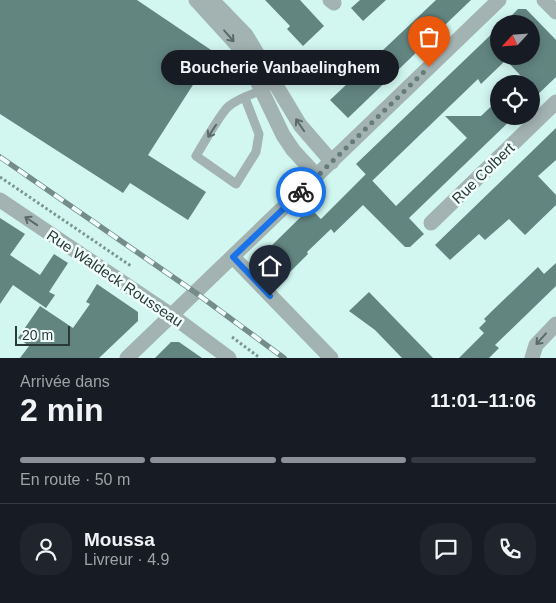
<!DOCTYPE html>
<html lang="fr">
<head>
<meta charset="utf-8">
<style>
  body { margin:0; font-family:Arial,sans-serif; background:#20242c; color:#f1f3f6; height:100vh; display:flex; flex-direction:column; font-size:19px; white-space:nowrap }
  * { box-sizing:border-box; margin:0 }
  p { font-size:16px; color:#9ea1a6 }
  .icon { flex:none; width:28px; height:28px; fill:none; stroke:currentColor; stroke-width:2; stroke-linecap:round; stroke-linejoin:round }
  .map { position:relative; height:358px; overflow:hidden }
  .details { display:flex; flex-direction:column; background:#171b24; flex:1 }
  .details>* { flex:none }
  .needle { width:32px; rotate:244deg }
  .tools { position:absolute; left:490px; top:15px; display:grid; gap:10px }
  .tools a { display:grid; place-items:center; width:50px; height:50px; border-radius:50%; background:#171b24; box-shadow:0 2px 12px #0003; font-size:25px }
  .scale { position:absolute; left:15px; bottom:12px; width:55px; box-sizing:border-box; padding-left:5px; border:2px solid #2b3937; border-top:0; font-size:14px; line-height:18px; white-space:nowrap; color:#2b3937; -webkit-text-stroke:4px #f0fffc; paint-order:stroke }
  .pin { position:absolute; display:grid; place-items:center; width:42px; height:42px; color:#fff; margin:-51px -21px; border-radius:50% 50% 50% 0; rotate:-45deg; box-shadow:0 0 5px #0007 }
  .pin .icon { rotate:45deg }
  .courier { position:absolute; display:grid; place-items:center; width:50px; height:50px; margin:-25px; border:4px solid #1a73e8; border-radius:50%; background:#fff; color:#222; box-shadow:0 1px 6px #0007 }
  .bubble { position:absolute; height:35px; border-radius:18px; background:#171b24; box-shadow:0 2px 12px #0003; font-size:16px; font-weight:700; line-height:35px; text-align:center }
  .overview em { font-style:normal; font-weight:700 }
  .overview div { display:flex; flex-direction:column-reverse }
  .overview { display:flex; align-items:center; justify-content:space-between; height:85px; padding:0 20px }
  h1 { font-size:32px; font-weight:700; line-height:38px }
  .bar { display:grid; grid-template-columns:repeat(4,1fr); gap:8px 5px; align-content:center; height:60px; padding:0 20px }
  .bar i { height:6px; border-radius:4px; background:#363941 }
  .bar .selected { background:#8c9099 }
  .bar p { grid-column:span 4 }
  .line { display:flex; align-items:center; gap:12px; padding:0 20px; border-top:1px solid #363941 }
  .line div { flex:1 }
  .round { display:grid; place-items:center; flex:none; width:52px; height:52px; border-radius:20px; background:#20242c }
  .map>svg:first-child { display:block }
  .building { fill:#638580 }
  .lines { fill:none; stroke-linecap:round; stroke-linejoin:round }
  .path { stroke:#7b9490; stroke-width:3; stroke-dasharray:2.5 2.5; stroke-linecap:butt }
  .service { stroke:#a3b3b1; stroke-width:9 }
  .minor { stroke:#a3b3b1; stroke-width:15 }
  .tertiary { stroke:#a3b3b1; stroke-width:15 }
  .rail-casing { stroke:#758d89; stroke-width:5.5 }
  .rail { stroke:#f0fffc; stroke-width:4; stroke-dasharray:11; stroke-linecap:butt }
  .oneway { stroke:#5b6a68 }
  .done { stroke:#657c78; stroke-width:5; stroke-dasharray:0 9 }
  .route { stroke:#1a73e8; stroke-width:6 }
  .labels { text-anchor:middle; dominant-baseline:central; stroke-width:5; stroke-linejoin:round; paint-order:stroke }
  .street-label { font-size:15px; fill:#2b3937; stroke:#f0fffc }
</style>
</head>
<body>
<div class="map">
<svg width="556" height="358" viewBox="0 0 556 358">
  <rect width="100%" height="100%" fill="#d2f7f1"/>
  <!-- building -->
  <g class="building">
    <polygon points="0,0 137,0 214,52 148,155 206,192 188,220 130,183 123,193 0,114"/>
    <polygon points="265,0 300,0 324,26 303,46 287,29 290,26"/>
    <polygon points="360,0 386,0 363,21 351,8"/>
    <polygon points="436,0 471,0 348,118 330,100"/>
    <polygon points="518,9 526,9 556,40 556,77 531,101 531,84 521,84 521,76 506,60 481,84 478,79 372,181 356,164 499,27 499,56 531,56 531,24 503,24"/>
    <polygon points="499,99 499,116 515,116 409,218 424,234 410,247 405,247 363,205 334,233 331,229 307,252 308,254 290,272 263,254 310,208 321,219 366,174 396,206 467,138 445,116 481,116"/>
    <polygon points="556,128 556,160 538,176 556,195 556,205 525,235 509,219 485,240 479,234 450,260 435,245"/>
    <polygon points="0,218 25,234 10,255 40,275 54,254 68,263 49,292 55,295 46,308 13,285 0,304"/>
    <polygon points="556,263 556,286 495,345 499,348 489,358 459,358 484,333 479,328 486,321 484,319 492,311 538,267 544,274"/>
    <polygon points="97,284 138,312 138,321 99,358 20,358 29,346 18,338 40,306 73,328 90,304 86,302"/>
    <polygon points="369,292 433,358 402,358 375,330 349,311"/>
    <polygon points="171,342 179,342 202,358 155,358"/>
  </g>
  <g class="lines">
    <!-- path -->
    <g class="path">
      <polyline points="0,177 131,266"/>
      <polyline points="232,337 260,358"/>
    </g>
    <!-- service -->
    <path class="service" d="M245,98L259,134L256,152L236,184L196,156C202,146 222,111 229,106C239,98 254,93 266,89"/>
    <!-- minor -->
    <g class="minor">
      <polyline points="196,0 237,45 247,60 283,135 293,150 317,176"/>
      <polyline points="212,0 246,35 300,125 332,162"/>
      <polyline points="330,0 334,3"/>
      <polyline points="544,0 556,12"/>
      <polyline points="0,200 171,315 229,358"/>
      <polyline points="431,223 556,102"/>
      <polyline points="233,257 331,358"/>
      <polyline points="532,358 536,345 556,324"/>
    </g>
    <!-- tertiary -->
    <polyline class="tertiary" points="127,358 499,0"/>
    <defs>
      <polyline id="rail" points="0,157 196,293 284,358"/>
    </defs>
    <!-- rail casing -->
    <use href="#rail" class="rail-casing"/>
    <!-- rail -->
    <use href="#rail" class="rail"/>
  </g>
  <!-- one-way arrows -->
  <defs><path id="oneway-shaft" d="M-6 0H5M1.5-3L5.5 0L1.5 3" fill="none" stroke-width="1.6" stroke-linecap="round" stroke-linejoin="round" transform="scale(1.25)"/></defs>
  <g class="oneway">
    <use href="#oneway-shaft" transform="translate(229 36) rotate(49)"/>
    <use href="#oneway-shaft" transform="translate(300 125) rotate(-124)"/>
    <use href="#oneway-shaft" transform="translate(212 131) rotate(123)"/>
    <use href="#oneway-shaft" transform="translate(31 221) rotate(-146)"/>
    <use href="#oneway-shaft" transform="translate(541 339) rotate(132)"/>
  </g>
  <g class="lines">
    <!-- done -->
    <polyline class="done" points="301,192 429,67"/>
    <!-- route -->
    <polyline class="route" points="270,296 233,257 301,192"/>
  </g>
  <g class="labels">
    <!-- street labels -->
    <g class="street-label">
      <text transform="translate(483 173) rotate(-44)">Rue Colbert</text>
      <text transform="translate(115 278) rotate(34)">Rue Waldeck Rousseau</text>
    </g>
  </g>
</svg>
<div class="tools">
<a><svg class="needle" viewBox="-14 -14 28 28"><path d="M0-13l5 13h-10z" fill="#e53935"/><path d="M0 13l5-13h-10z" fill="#9ea1a6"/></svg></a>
<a><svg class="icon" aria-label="locate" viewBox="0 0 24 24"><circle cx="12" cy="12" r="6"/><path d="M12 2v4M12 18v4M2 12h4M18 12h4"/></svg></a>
</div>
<div class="scale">20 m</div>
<div class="pin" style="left:429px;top:67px;background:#ea580c"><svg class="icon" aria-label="bag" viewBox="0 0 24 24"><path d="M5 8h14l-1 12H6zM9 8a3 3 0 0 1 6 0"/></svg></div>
<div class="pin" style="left:270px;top:296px;background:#1f2937"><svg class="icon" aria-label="home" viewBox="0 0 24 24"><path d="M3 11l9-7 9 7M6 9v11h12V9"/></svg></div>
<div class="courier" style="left:301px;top:192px"><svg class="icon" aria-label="bike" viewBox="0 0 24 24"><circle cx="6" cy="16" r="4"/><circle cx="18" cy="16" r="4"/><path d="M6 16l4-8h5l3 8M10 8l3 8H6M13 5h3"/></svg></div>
<div class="bubble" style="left:161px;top:50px;width:238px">Boucherie Vanbaelinghem</div>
</div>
<section class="details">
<div class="overview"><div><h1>2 min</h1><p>Arrivée dans</p></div><em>11:01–11:06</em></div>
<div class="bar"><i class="selected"></i><i class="selected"></i><i class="selected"></i><i></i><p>En route · 50 m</p></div>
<div class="line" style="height:90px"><a class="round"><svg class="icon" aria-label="person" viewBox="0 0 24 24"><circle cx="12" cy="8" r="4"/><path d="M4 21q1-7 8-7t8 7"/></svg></a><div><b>Moussa</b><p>Livreur · 4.9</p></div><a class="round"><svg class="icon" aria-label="chat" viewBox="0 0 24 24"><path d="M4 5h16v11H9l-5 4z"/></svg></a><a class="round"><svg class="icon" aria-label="phone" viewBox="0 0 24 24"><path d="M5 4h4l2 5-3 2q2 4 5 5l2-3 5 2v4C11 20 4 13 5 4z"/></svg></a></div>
</section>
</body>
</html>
